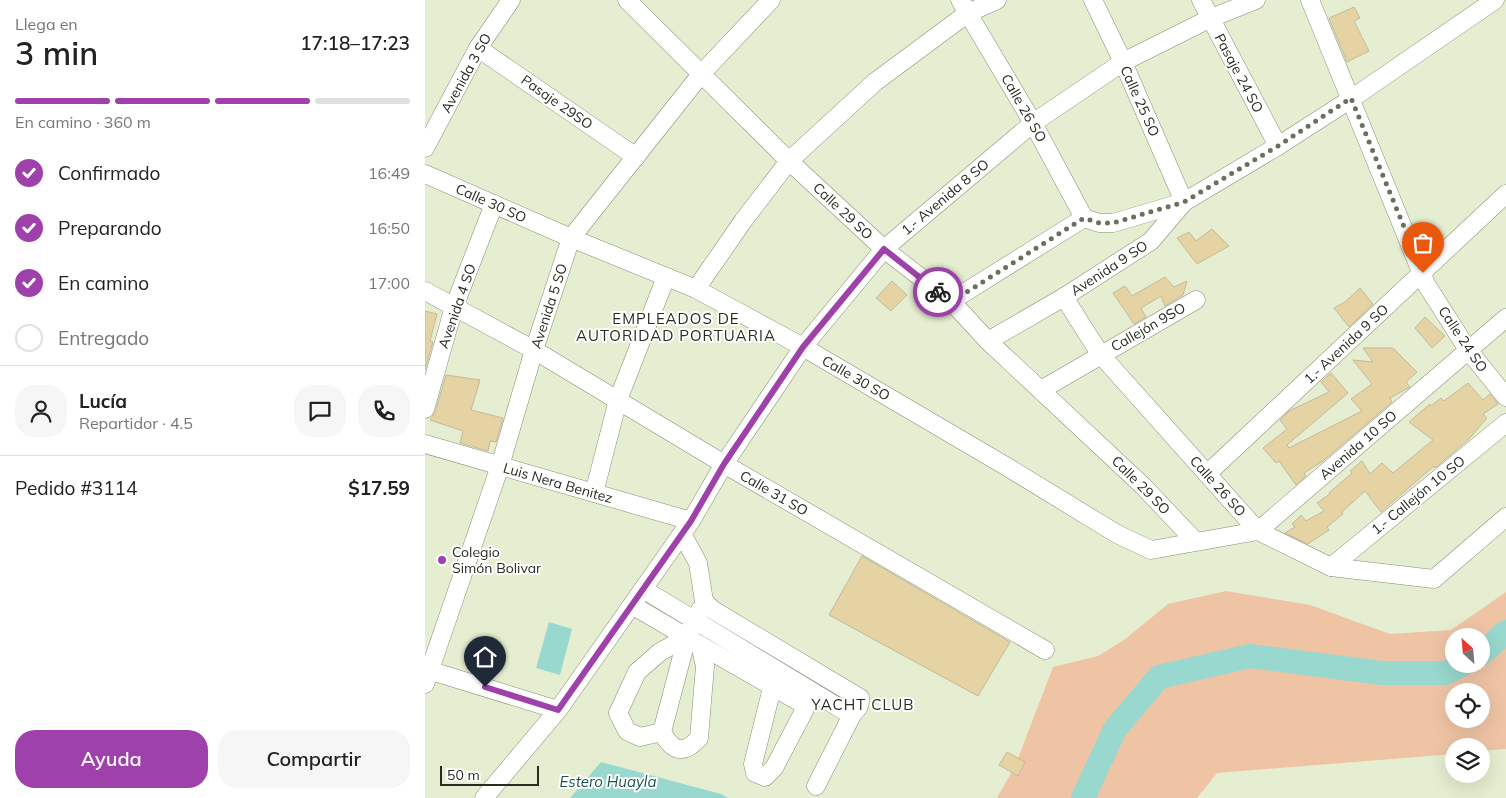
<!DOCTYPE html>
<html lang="es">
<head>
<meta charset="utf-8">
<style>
  body { margin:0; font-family:Mulish,sans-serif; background:#f6f6f6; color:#222; height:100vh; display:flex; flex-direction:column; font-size:19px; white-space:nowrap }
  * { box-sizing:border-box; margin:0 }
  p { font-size:16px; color:#767676 }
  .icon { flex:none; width:28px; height:28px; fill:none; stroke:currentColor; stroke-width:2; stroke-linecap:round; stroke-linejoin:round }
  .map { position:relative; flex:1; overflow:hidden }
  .drawer { display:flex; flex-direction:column; background:#fff; width:425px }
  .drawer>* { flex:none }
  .needle { width:32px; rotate:334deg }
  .buttons { position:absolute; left:1020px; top:628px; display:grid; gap:10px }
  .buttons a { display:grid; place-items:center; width:45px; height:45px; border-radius:50%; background:#fff; box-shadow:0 5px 20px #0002; font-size:25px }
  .scale { position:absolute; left:15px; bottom:12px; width:99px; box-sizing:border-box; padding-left:5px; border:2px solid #282b20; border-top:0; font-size:14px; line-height:18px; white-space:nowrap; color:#282b20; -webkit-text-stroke:4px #fff; paint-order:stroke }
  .pin { position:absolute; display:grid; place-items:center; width:42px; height:42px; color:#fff; margin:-51px -21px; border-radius:50% 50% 50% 0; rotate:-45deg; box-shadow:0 0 5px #0007 }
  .pin .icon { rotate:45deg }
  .courier { position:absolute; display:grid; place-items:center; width:50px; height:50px; margin:-25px; border:4px solid #9f41ab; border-radius:50%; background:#fff; color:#222; box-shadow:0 1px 6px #0007 }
  .summary em { font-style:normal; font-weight:600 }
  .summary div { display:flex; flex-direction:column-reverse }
  .summary { display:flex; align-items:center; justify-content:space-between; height:85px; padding:0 15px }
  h1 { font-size:32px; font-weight:600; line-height:38px }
  .bar { display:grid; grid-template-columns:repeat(4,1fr); gap:8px 5px; align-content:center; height:60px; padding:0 15px }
  .bar i { height:6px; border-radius:4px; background:#e0e0e0 }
  .bar .current { background:#9f41ab }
  .bar p { grid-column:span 4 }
  .line { display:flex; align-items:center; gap:12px; padding:0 15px; border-top:1px solid #e0e0e0 }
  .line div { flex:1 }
  .round { display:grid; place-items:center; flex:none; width:52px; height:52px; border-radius:20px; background:#f6f6f6 }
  ol { padding:0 15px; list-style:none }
  li { display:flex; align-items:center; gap:15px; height:55px }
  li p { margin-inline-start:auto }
  li .icon { padding:5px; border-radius:50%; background:#9f41ab; color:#fff; stroke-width:4 }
  li:last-child { color:#767676 }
  li i { width:28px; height:28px; border:2px solid #e0e0e0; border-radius:50% }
  .primary-button { display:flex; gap:10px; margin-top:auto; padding:10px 15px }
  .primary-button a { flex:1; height:58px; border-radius:20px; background:#9f41ab; color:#fff; font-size:20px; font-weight:600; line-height:58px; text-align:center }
  .primary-button a+a { background:#f6f6f6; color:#222 }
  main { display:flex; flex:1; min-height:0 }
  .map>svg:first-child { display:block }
  .green { fill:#efc4a5; fill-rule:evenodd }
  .water { fill:#98d8ce }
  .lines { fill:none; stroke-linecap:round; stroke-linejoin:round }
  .river { stroke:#98d8ce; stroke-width:24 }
  .building { fill:#e5d3a3; stroke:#c4b99d }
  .minor-casing { stroke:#878f74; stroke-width:19 }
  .minor { stroke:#fff; stroke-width:18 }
  .done { stroke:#6a6f5e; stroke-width:5; stroke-dasharray:0 9 }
  .route { stroke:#9f41ab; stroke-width:6 }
  .poi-dot { fill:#9f41ab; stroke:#fff; stroke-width:2 }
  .labels { text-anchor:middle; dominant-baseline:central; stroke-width:4; stroke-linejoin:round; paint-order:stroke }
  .street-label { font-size:14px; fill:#282b20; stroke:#fff }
  .poi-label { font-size:14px; fill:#282b20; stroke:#fff; text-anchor:start }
  .neighbourhood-label { font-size:15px; letter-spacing:1px; fill:#282b20; stroke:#fff }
  .water-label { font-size:15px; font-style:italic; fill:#1d534c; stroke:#fff }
</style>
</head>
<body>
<main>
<section class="drawer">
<div class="summary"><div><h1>3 min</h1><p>Llega en</p></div><em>17:18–17:23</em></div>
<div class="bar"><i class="current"></i><i class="current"></i><i class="current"></i><i></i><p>En camino · 360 m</p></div>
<ol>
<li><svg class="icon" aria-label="check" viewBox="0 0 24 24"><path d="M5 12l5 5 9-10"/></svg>Confirmado<p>16:49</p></li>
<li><svg class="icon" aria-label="check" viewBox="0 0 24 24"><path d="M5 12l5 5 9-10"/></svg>Preparando<p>16:50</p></li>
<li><svg class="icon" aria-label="check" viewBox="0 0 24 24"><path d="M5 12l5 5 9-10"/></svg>En camino<p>17:00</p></li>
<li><i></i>Entregado</li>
</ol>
<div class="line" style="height:90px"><a class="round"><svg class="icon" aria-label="person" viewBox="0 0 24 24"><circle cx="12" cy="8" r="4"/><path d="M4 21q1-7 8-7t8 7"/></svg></a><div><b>Lucía</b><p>Repartidor · 4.5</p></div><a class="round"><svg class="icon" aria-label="chat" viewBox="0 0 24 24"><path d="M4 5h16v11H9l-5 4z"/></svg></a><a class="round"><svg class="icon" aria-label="phone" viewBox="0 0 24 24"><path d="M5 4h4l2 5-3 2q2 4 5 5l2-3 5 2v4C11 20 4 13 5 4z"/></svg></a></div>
<div class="line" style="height:65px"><div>Pedido #3114</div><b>$17.59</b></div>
<div class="primary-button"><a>Ayuda</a><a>Compartir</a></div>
</section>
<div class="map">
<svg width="1081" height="798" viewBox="0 0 1081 798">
  <rect width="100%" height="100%" fill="#e5eed0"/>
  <!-- green -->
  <path class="green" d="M801,591L885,605L965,634L1026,630L1081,592V749L1056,751V746H1029V754L792,773L772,798H572L590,766L628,667L673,656L699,640L743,604ZM1029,636H1056V664H1029ZM1029,691H1056V719H1029Z"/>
  <!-- water -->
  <g class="water">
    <polygon points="124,622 147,629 135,675 111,668"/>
    <polygon points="176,762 296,794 303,798 145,798"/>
  </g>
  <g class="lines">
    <!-- river -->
    <g class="river">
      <polyline points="1056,654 1081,632"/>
      <polyline points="658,798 690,729 734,677 825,656 957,673 1021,673 1038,664"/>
    </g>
  </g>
  <!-- building -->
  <g class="building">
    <polygon points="929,7 935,18 929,21 944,51 922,62 904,18"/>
    <polygon points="787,229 804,246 772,264 752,238 764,232 771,241"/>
    <polygon points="740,277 749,287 762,281 758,295 740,306 736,296 716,308 721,317 709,324 688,293 700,286 707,296"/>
    <polygon points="467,281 482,295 466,311 451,298"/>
    <polygon points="935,288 948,304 924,327 909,308 920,302"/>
    <polygon points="0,311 12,314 5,341 8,342 0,370"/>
    <polygon points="1000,317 1020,336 1007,348 990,328"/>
    <polygon points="938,348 968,348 992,372 981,382 985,387 965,398 967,402 898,461 879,473 881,476 871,485 854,461 851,463 838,448 862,429 855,420 864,411 904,392 896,382 906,373 923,393 862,445 864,448 937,411 926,399 947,384 928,360 948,362"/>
    <polygon points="21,375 55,380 46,410 78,418 71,442 65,441 63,451 35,443 38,431 5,420 10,412"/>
    <polygon points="1043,383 1058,400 1065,394 1073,404 1058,414 1062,418 1044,439 1010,468 1009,466 956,512 940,491 917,512 918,514 902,527 904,530 883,544 860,533 870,527 867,524 876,515 881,521 899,511 892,503 905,494 904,493 927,473 925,471 937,461 945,474 957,463 968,473 1008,440 984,422 1005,404 1006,406 1016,398 1019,401"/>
    <polygon points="437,556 585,642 553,696 404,615"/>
    <polygon points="582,752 600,762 593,776 574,765"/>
  </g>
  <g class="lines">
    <defs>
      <g id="minor">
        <polyline points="202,0 364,161 459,249 526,301 563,341 718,486 770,541"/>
        <polyline points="535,0 608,123 659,218"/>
        <polyline points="776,0 853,146"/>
        <polyline points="885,0 1001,284 1043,350 1081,397"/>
        <polyline points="53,48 211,157"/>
        <polyline points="0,148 53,48 86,0"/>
        <polyline points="0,174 146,238 271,289 378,347 584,468 692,534 726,550 833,531 1081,318"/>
        <polyline points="271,289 318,221 364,161 450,82 543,13 572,0"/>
        <polyline points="0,291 109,350 299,464 620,650"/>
        <polyline points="639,297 675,354 833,531 906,567 1009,579 1081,517"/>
        <polyline points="526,301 659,218 674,223 688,223 759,202 698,62 668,0"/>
        <polyline points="563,341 639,297 726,241 759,202 853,146 926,99 1070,0"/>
        <polyline points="616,390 771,300"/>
        <polyline points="0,409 29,307 69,204"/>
        <polyline points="0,444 266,521"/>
        <polyline points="782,474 1081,194"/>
        <polyline points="169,493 193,400 241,277"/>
        <polyline points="906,567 1081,423"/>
        <path d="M218,589L421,712L428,713C434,708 435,705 435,698L288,610L279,601L273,563L261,541L255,536"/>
        <path d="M207,605L275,645L280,666L274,738C258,756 247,751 237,732L262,637L275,610"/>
        <polyline points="275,645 378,704 380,709 349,768 340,777 330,773 328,764 347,688"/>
        <polyline points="0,669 133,710"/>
        <polyline points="0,684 75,466 109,350 146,238 277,73 346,0"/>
        <polyline points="237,732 215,737 202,731 193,713 212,672 235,652 262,637"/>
        <polyline points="391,786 428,713"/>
        <polyline points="59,798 133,710 266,521 299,464 378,347 459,249 608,123 698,62 784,19 831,0"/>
      </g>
    </defs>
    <!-- minor casing -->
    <use href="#minor" class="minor-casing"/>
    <!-- minor -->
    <use href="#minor" class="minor"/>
  </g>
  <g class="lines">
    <!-- done -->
    <polyline class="done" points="513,292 526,302 659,218 674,223 688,223 759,202 853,146 926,98 998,273"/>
    <!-- route -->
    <polyline class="route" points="60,687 133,710 266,521 299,464 378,347 459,249 513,292"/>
  </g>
  <!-- markers -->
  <circle class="poi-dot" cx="17" cy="560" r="5"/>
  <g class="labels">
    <!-- street labels -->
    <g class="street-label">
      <text transform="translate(41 73) rotate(-61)">Avenida 3 SO</text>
      <text transform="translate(814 73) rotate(62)">Pasaje 24 SO</text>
      <text transform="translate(715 101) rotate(66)">Calle 25 SO</text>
      <text transform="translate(132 102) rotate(35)">Pasaje 29SO</text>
      <text transform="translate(599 108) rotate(60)">Calle 26 SO</text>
      <text transform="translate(520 197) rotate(-40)">1.- Avenida 8 SO</text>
      <text transform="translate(66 203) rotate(24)">Calle 30 SO</text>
      <text transform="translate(418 211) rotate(43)">Calle 29 SO</text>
      <text transform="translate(684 268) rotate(-33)">Avenida 9 SO</text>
      <text transform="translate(32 306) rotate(-71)">Avenida 4 SO</text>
      <text transform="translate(124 306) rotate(-72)">Avenida 5 SO</text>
      <text transform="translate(723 327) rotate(-30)">Callejón 9SO</text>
      <text transform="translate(1038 339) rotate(56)">Calle 24 SO</text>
      <text transform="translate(921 344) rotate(-43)">1.- Avenida 9 SO</text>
      <text transform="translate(431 378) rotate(30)">Calle 30 SO</text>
      <text transform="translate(933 445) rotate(-41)">Avenida 10 SO</text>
      <text transform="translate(133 483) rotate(16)">Luis Nera Benitez</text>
      <text transform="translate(716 485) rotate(45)">Calle 29 SO</text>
      <text transform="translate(793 486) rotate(48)">Calle 26 SO</text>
      <text transform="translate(349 493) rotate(30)">Calle 31 SO</text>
      <text transform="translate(993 495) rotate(-39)">1.- Callejón 10 SO</text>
    </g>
    <!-- poi labels -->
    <g class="poi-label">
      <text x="27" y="552">Colegio<tspan x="27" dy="16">Simón Bolivar</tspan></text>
    </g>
    <!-- neighbourhood labels -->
    <g class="neighbourhood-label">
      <text x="251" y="318">EMPLEADOS DE<tspan x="251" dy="17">AUTORIDAD PORTUARIA</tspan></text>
      <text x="438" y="704">YACHT CLUB</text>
    </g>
    <!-- water labels -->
    <g class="water-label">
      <text x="183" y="781">Estero Huayla</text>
    </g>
  </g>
</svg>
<div class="buttons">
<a><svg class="needle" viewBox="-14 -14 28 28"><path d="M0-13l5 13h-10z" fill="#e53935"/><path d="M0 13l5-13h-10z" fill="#767676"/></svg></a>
<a><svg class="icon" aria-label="locate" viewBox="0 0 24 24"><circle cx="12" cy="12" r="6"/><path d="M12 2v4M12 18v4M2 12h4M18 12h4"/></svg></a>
<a><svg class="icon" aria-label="layers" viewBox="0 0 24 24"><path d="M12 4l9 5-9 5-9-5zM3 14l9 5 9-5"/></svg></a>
</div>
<div class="scale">50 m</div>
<div class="pin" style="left:998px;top:273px;background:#ea580c"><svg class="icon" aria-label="bag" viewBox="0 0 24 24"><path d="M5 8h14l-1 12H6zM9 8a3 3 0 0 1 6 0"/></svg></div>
<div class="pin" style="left:60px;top:687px;background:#1f2937"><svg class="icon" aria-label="home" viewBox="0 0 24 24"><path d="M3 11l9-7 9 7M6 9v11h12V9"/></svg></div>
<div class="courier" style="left:513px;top:292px"><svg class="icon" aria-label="bike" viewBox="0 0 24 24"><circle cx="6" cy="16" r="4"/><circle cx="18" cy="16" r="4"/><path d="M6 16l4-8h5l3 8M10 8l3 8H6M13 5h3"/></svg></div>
</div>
</main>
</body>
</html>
